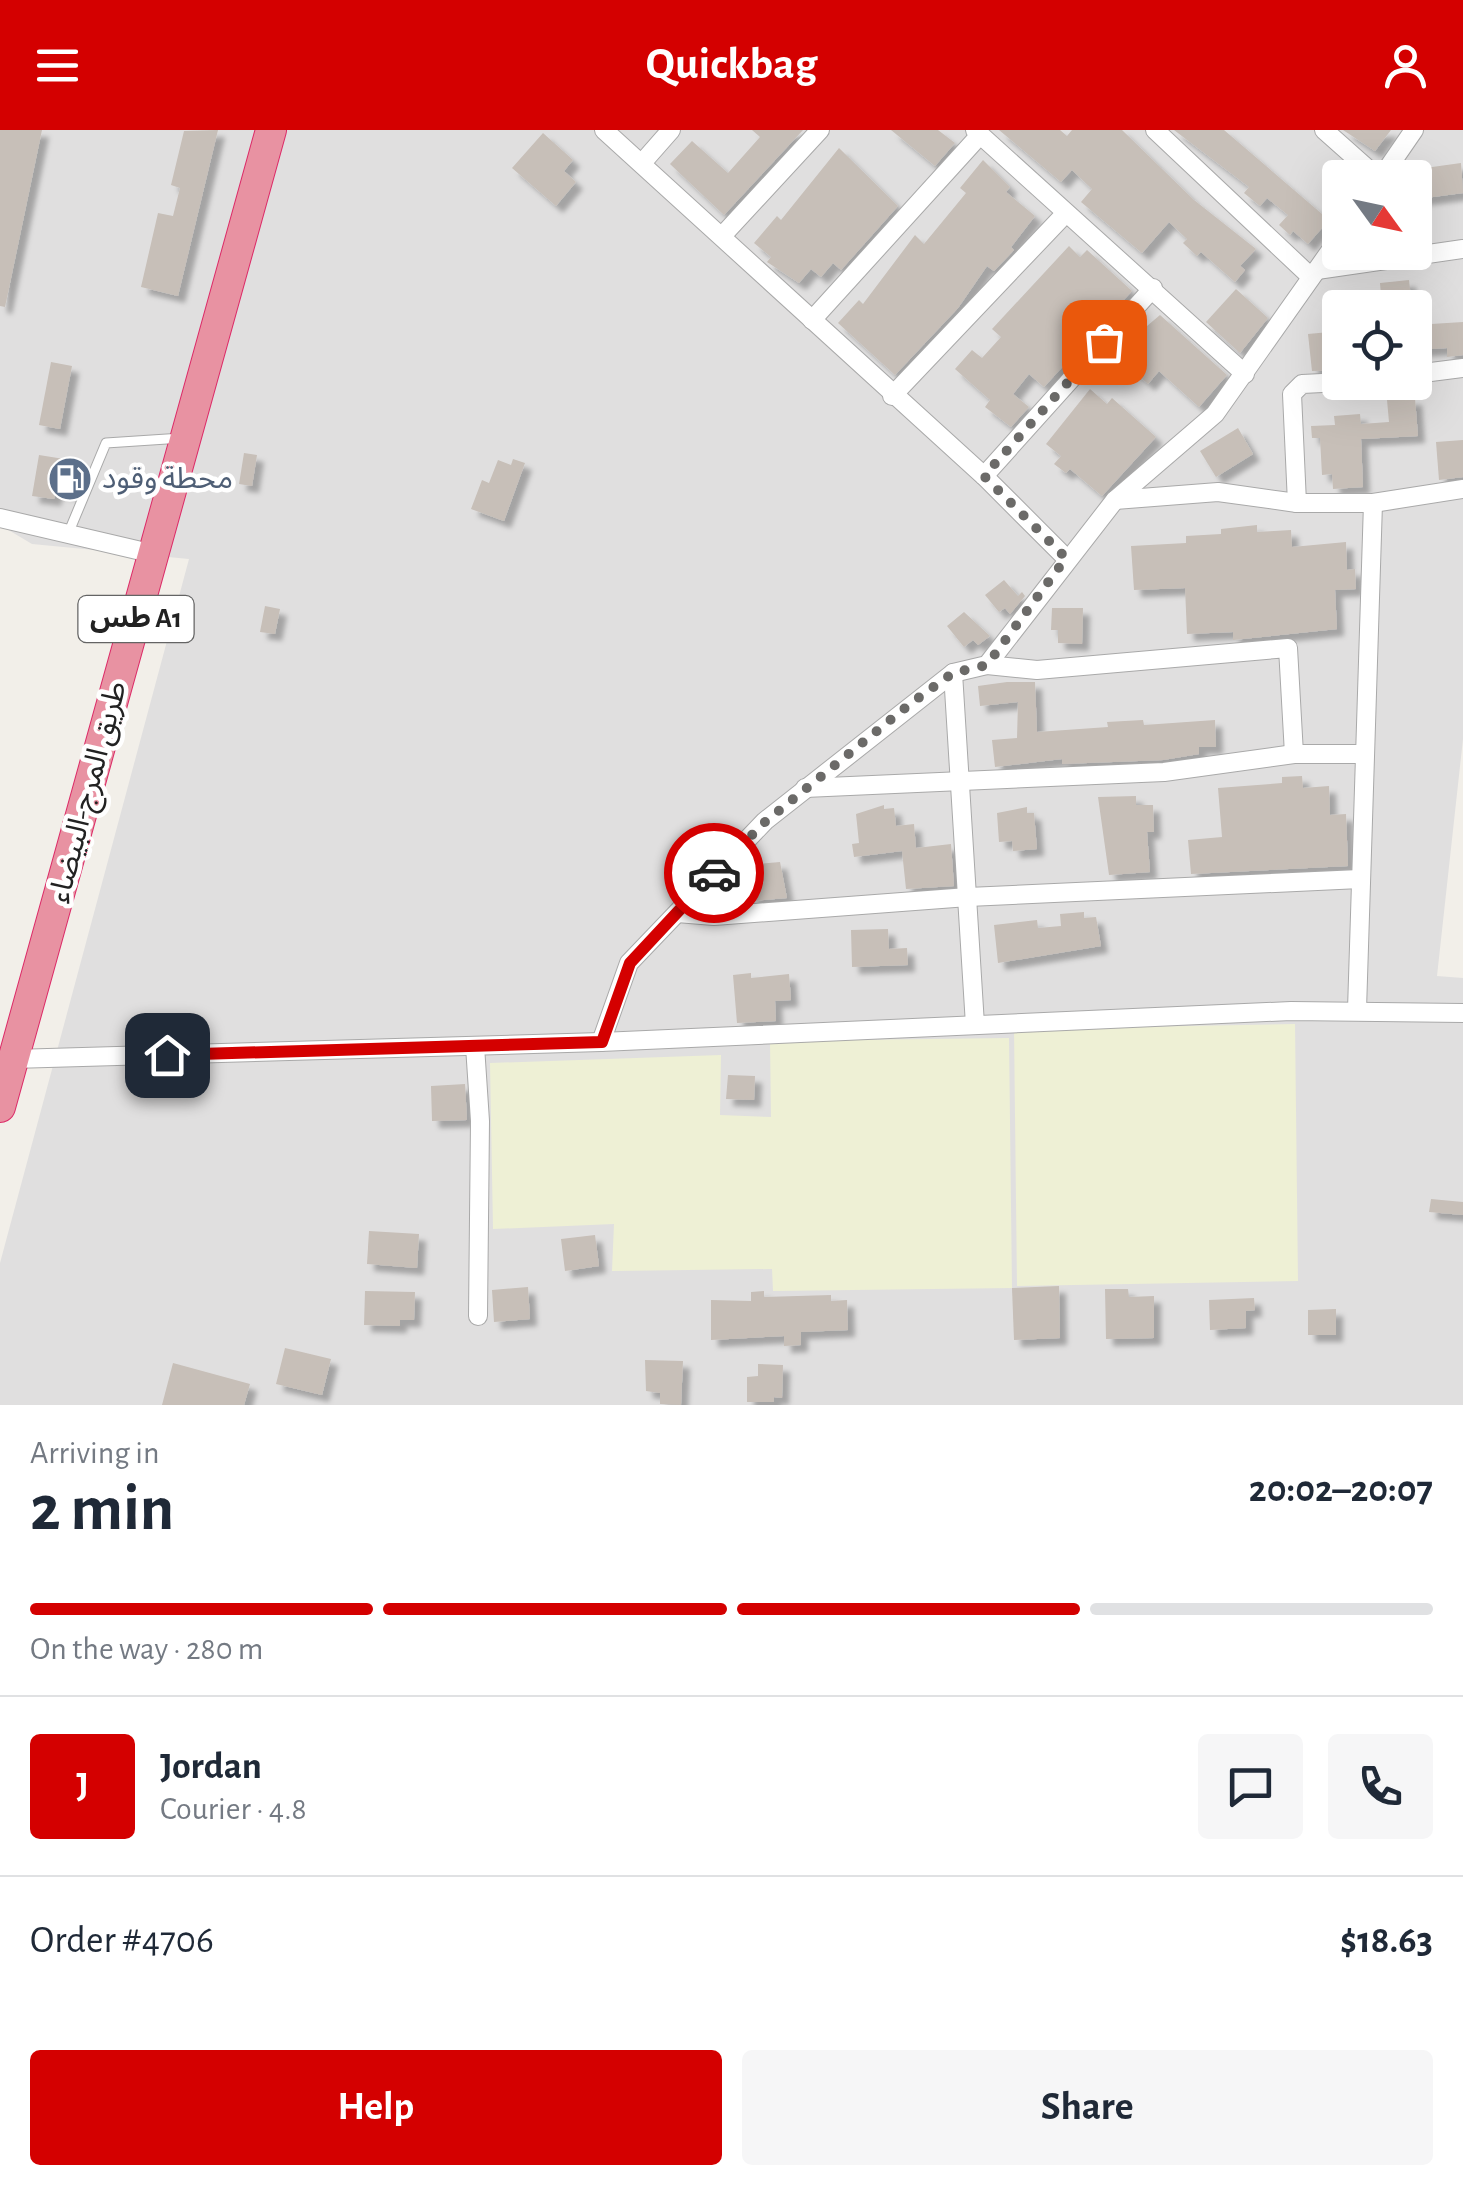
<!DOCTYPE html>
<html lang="en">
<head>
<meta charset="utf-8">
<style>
  body { margin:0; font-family:"Alegreya Sans","Noto Sans Arabic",sans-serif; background:#f6f6f7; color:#1f2937; height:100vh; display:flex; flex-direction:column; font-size:38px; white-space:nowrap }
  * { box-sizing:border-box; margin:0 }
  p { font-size:32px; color:#747a83 }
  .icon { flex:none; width:55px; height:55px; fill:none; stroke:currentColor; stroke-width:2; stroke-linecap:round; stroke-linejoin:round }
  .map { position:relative; height:1275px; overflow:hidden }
  .drawer { display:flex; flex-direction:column; background:#fff; flex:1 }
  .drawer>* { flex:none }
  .needle { width:65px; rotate:123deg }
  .fabs { position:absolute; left:1322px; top:30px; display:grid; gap:20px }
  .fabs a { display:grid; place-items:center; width:110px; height:110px; border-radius:10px; background:#fff; box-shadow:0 10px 40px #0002; font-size:50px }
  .pin { position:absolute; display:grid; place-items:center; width:85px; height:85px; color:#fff; margin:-42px; border-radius:20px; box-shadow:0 5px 15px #0006 }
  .courier { position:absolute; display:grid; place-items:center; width:100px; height:100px; margin:-50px; border:8px solid #d40000; border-radius:50%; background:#fff; color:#222; box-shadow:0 2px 12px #0007 }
  .head em { font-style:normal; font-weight:600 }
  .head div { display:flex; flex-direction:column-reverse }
  .head { display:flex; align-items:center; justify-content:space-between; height:170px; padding:0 30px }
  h1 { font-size:65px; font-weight:600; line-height:75px }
  .bar { display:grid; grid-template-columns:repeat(4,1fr); gap:15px 10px; align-content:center; height:120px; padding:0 30px }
  .bar i { height:12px; border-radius:8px; background:#e0e1e3 }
  .bar .active { background:#d40000 }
  .bar p { grid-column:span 4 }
  .line { display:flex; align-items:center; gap:25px; padding:0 30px; border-top:2px solid #e0e1e3 }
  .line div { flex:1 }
  .round { display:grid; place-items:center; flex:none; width:105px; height:105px; border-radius:10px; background:#f6f6f7 }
  .cta { display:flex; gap:20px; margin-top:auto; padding:20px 30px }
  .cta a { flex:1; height:115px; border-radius:10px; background:#d40000; color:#fff; font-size:40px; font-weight:600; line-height:115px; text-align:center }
  .cta a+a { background:#f6f6f7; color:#1f2937 }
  header { display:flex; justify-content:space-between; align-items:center; height:130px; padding:0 30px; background:#d40000; color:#fff; font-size:45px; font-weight:600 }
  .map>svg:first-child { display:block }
  .residential { fill:#e0dfdf; fill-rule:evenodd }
  .farmland { fill:#eef0d5 }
  .building { fill:#c7bfb8; filter:url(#shadow) }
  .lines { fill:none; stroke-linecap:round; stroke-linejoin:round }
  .lane-casing { stroke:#a9a9a9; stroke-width:11 }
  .street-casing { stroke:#a9a9a9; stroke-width:20 }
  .highway-casing { stroke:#dc2a67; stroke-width:32 }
  .lane { stroke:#fff; stroke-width:9 }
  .street { stroke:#fff; stroke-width:18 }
  .highway { stroke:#e892a2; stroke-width:30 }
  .done { stroke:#6b6a68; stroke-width:10; stroke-dasharray:0 18 }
  .route { stroke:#d40000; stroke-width:12 }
  .labels { text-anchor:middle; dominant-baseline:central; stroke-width:9; stroke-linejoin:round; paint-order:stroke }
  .shield { fill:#fff; stroke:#646464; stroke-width:2.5 }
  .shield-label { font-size:28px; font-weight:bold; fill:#222 }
  .service-label { font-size:30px; fill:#4e5e75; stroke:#fff; text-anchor:start }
  .street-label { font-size:30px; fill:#222; stroke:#fff }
</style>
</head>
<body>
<header><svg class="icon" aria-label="menu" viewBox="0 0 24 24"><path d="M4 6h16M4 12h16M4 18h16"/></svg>Quickbag<svg class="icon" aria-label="person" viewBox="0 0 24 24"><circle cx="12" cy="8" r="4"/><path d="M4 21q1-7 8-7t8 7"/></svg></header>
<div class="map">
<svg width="1463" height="1275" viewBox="0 0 1463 1275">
  <defs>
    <filter id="shadow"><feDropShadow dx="7" dy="7" stdDeviation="2.5" flood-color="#0004"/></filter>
  </defs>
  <rect width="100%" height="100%" fill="#f2efe9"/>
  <!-- residential -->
  <path class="residential" d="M0,0H1463V609L1437,846L1463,848V1275H0V1133L189,429L32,414L0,395ZM1340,48H1415V122H1340ZM1340,178H1415V252H1340Z"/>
  <!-- farmland -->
  <g class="farmland">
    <polygon points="1295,894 1298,1151 1017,1156 1014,899"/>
    <polygon points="1009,908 1012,1158 773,1161 772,1139 612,1141 614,1094 493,1099 490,933 721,925 720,985 771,987 770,911"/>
  </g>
  <!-- building -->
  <g class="building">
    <polygon points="0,0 42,0 5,177 0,176"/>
    <polygon points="218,0 178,166 141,157 158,83 173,86 180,58 171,55 184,1"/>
    <polygon points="752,0 803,0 724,85 670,34 692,11 728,43 760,7"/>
    <polygon points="891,0 938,0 955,13 935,36"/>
    <polygon points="999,0 1060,0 1067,6 1072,0 1122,0 1194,70 1256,119 1240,136 1245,140 1235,152 1201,122 1197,126 1183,113 1187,109 1169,92 1142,123 1081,72 1092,59 1072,40 1061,52"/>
    <polygon points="1174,0 1224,0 1329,90 1308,114 1293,101 1290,105 1279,95 1288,85 1267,68 1260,76 1244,63 1249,57"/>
    <polygon points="1343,0 1391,0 1375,21"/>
    <polygon points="543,3 573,30 564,41 576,52 556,76 512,38"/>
    <polygon points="839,18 898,76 841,140 833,133 821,147 811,139 799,153 767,132 771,127 754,113 777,86 781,90"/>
    <polygon points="983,30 1010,57 1006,62 1035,86 1011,117 1014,120 994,141 987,136 958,178 895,245 838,193 859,170 863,174 915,105 924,114 966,63 960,58"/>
    <polygon points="1461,33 1463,63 1418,69 1417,55 1427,54 1425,38"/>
    <polygon points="1069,116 1080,127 1087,120 1132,161 1044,257 1029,244 1013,264 1029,277 1011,297 985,277 990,270 955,239 972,220 982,228 1001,207 992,199"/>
    <polygon points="1409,150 1412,178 1382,178 1380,153"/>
    <polygon points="1236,159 1268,188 1240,223 1206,192"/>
    <polygon points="1160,185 1227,245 1199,277 1159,241 1148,254 1124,232 1135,220 1127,213"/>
    <polygon points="1463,192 1463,225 1447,227 1447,218 1415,220 1415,195"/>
    <polygon points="1340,201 1340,240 1312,241 1308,204"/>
    <polygon points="51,232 72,236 60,299 39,295"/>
    <polygon points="1090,259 1107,274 1112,268 1156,307 1102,366 1070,339 1066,343 1054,334 1061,326 1046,314"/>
    <polygon points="1415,268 1418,306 1361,309 1363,357 1333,359 1332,344 1322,345 1320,308 1312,308 1311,296 1335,295 1334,286 1360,284 1361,294 1389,292 1387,270"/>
    <polygon points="1238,298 1253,324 1216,347 1200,321"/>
    <polygon points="1463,310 1463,347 1439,350 1436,312"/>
    <polygon points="244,323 257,325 252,356 239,354"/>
    <polygon points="39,325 64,329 61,346 80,349 76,364 56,361 54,369 32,366"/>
    <polygon points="513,329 525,333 504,391 471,379 482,350 489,353 498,330 511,335"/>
    <polygon points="1257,395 1257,402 1291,400 1292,417 1346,412 1347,440 1355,439 1356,459 1335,460 1337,499 1233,510 1233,502 1187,504 1185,458 1134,460 1131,416 1186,413 1186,406 1221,404 1221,399"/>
    <polygon points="1004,450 1018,466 1022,462 1025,466 1010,484 1005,478 999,482 985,465"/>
    <polygon points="265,476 280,479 275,504 260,502"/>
    <polygon points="1052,478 1083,478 1082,514 1058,513 1058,500 1051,500"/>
    <polygon points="964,482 990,506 978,515 973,510 964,517 947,496"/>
    <polygon points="1007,552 1035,552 1037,602 1108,597 1107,592 1143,590 1144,595 1215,590 1216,617 1199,617 1199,624 1163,630 1062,634 1062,629 995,637 992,610 1017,608 1018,572 980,576 978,556"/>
    <polygon points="1302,646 1303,658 1329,656 1330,685 1346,684 1348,736 1191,744 1188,710 1222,707 1218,658 1282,653 1282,647"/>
    <polygon points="1136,666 1136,675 1153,675 1154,702 1147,702 1150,742 1109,745 1098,667"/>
    <polygon points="884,675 884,679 894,678 896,696 914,694 916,718 951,714 954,756 906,759 902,721 854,727 852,714 859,713 856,684"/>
    <polygon points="1027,677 1027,683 1034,683 1037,719 1013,721 1012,711 999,712 997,683"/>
    <polygon points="780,732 787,768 752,771 751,754 759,753 757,734"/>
    <polygon points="1084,782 1084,788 1096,787 1101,816 998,833 994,795 1037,790 1038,798 1061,796 1060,784"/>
    <polygon points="888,799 889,819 907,818 908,835 852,837 851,800"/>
    <polygon points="751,843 751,848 789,844 791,870 775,871 776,891 737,893 733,845"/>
    <polygon points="728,945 755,946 754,970 726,969"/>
    <polygon points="465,954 467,990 432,991 431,956"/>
    <polygon points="1431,1069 1463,1072 1463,1085 1429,1082"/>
    <polygon points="369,1101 419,1104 417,1138 367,1134"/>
    <polygon points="595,1105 599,1136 565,1141 561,1109"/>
    <polygon points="1059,1156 1060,1208 1014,1210 1012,1158"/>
    <polygon points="528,1157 530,1189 494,1192 492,1160"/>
    <polygon points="1105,1159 1128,1159 1129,1167 1154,1166 1154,1208 1106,1209"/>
    <polygon points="365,1161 415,1162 414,1190 400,1190 400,1196 364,1195"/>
    <polygon points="764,1161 764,1167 831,1165 831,1171 847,1170 848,1200 801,1202 801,1215 784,1216 784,1206 711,1210 711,1170 751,1171 751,1162"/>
    <polygon points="1254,1168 1255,1180 1246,1181 1246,1198 1210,1200 1209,1170"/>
    <polygon points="1336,1179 1336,1205 1308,1205 1308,1180"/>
    <polygon points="285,1218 331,1229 322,1265 276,1254"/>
    <polygon points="645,1230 683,1231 681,1275 660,1274 660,1263 646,1261"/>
    <polygon points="173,1233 250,1254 244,1275 162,1275"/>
    <polygon points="758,1234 783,1235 782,1268 774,1267 774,1272 747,1272 747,1247 758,1246"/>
  </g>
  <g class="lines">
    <defs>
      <polyline id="lane" points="68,404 106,313 182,308"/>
      <g id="street">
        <polyline points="604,0 984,346 1067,429"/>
        <polyline points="975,0 1245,244"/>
        <polyline points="1155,0 1311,147"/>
        <polyline points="1324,0 1378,48"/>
        <polyline points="642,33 671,0"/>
        <polyline points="1381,48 1414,0"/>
        <polyline points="722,106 820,0"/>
        <polyline points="1317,140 1463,119"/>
        <polyline points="812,190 980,5"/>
        <polyline points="1415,244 1463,238"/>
        <polyline points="892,266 1065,84"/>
        <polyline points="984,346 1153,158"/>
        <polyline points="1115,370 1218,362 1297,373 1373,373 1463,359"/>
        <polyline points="1297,373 1292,264 1302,254 1343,252"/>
        <polyline points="0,388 154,424"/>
        <polyline points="987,535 1037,540 1288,518 1294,624"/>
        <polyline points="953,543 975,895"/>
        <polyline points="805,658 1164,642 1294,624 1364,624"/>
        <polyline points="677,783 714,786 968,767 1360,749"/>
        <polyline points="1357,880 1373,373"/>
        <polyline points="601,912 629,833 765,691 953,543 987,535 1115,370 1215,284 1340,107"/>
        <polyline points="475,916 480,991 478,1186"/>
        <polyline points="13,929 601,912 1291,881 1463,883"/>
      </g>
      <polyline id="highway" points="0,977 271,0"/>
    </defs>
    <!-- lane casing -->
    <use href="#lane" class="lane-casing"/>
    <!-- street casing -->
    <use href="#street" class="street-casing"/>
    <!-- highway casing -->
    <use href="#highway" class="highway-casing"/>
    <!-- lane -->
    <use href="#lane" class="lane"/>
    <!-- street -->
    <use href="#street" class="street"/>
    <!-- highway -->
    <use href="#highway" class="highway"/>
  </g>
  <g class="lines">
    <!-- done -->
    <polyline class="done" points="714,743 765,692 910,574 953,543 987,535 1066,428 984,346 1104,212"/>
    <!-- route -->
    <polyline class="route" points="167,925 602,912 630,833 714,743"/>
  </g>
  <!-- icons -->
  <defs>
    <symbol id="fuel-disc" viewBox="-11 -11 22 22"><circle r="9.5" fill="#5c6f8a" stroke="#fff"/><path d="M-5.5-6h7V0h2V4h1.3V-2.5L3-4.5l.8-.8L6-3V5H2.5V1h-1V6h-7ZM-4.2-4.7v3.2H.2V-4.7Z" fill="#fff"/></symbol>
  </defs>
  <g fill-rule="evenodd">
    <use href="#fuel-disc" x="45" y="324" width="50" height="50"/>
  </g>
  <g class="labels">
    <!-- shield labels -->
    <rect class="shield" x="78.5" y="466" width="115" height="46" rx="8"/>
    <g class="shield-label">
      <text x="136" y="489">طس A1</text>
    </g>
    <!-- service labels -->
    <g class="service-label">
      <text x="102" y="349">محطة وقود</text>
    </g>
    <!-- street labels -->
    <g class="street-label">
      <text transform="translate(88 662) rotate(-75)">طريق المرج-البيضاء</text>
    </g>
  </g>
</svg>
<div class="fabs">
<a><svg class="needle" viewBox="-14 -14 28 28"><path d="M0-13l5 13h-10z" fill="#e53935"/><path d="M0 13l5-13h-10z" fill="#747a83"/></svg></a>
<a><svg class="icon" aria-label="locate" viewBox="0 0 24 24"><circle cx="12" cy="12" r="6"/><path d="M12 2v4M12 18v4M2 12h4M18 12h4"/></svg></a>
</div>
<div class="pin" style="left:1104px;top:212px;background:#ea580c"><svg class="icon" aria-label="bag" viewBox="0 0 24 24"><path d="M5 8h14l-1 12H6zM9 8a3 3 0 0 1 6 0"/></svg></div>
<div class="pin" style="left:167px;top:925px;background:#1f2937"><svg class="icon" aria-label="home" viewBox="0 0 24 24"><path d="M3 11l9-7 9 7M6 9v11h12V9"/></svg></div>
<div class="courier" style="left:714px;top:743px"><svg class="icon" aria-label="car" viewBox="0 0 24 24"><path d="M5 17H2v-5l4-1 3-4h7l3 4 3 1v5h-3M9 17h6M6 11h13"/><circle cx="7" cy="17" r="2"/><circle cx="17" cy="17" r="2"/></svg></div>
</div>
<section class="drawer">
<div class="head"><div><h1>2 min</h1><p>Arriving in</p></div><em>20:02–20:07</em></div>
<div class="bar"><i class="active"></i><i class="active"></i><i class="active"></i><i></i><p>On the way · 280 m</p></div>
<div class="line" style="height:180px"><b class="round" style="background:#d40000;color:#fff">J</b><div><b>Jordan</b><p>Courier · 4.8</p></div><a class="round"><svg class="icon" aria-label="chat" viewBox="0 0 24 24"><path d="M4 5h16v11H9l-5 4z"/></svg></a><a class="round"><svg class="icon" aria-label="phone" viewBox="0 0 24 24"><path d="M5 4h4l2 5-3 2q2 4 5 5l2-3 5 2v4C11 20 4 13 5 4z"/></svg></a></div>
<div class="line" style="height:130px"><div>Order #4706</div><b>$18.63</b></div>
<div class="cta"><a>Help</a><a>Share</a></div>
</section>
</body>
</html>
